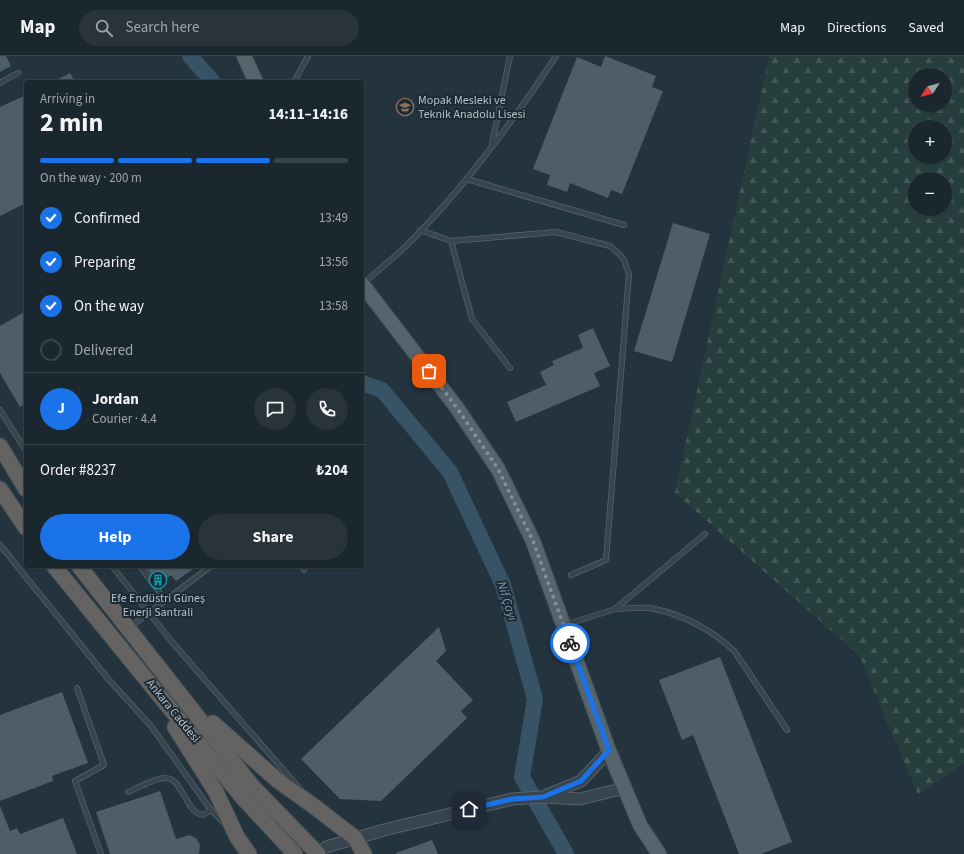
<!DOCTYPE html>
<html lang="en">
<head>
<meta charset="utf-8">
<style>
  body { margin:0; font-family:"Source Sans 3",sans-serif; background:#28333a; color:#f1f3f6; height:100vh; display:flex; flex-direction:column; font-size:15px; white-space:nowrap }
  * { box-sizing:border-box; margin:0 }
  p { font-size:13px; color:#a0a5aa }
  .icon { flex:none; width:22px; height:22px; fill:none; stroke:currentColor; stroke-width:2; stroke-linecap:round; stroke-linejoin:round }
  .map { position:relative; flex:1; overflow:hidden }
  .drawer { position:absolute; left:24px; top:24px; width:340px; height:488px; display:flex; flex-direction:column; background:#1b272e; border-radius:4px; box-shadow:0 1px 3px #0004,0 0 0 1px #39444a }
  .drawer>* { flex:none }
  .needle { width:26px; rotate:234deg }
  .buttons { position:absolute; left:908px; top:12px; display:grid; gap:8px }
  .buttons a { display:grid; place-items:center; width:44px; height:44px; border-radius:50%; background:#1b272e; box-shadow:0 1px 3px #0004,0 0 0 1px #39444a; font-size:20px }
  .pin { position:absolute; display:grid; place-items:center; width:34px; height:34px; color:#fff; margin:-17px; border-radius:8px; box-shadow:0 2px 6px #0006 }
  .courier { position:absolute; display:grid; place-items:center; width:40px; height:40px; margin:-20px; border:3px solid #1a73e8; border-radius:50%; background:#fff; color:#222; box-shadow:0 1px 5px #0007 }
  .head em { font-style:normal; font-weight:700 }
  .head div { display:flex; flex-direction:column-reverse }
  .head { display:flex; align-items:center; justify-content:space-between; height:68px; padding:0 16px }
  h1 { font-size:26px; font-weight:700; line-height:30px }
  .bar { display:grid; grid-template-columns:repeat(4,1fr); gap:6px 4px; align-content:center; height:48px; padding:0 16px }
  .bar i { height:5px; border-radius:3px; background:#39444a }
  .bar .active { background:#1a73e8 }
  .bar p { grid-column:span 4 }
  .line { display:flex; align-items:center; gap:10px; padding:0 16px; border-top:1px solid #39444a }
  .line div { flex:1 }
  .round { display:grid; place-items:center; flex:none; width:42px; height:42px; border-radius:21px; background:#28333a }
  ol { padding:0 16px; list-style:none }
  li { display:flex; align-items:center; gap:12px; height:44px }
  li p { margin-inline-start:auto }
  li .icon { padding:4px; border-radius:50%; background:#1a73e8; color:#fff; stroke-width:4 }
  li:last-child { color:#a0a5aa }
  li i { width:22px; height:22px; border:2px solid #39444a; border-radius:50% }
  .button { display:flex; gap:8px; margin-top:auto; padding:8px 16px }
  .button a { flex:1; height:46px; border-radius:24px; background:#1a73e8; color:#fff; font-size:16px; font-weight:700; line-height:46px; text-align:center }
  .button a+a { background:#28333a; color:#f1f3f6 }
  header { display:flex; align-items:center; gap:24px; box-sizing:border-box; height:56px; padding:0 20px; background:#1b272e; border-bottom:1px solid #39444a }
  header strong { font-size:19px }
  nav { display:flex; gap:22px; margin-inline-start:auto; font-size:14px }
  .search { width:280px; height:36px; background:#28333a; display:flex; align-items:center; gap:10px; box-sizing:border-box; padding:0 14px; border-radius:22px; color:#a0a5aa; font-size:15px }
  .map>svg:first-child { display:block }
  .forest { fill:url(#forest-firs); fill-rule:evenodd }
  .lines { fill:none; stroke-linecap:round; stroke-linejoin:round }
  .river { stroke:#385365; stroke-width:16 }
  .building { fill:#4d5e69 }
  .service-casing { stroke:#56636c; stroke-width:6 }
  .tertiary-casing { stroke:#56636c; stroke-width:13 }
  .primary-casing { stroke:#44515a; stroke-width:16 }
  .trunk-casing { stroke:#435059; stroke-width:17 }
  .service { stroke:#38454e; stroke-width:4.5 }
  .tertiary { stroke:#38454e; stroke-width:11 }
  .primary { stroke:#56646e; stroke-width:14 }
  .trunk { stroke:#656362; stroke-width:15 }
  .done { stroke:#828f98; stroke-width:4; stroke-dasharray:0 7.2 }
  .route { stroke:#1a73e8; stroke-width:5 }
  .labels { text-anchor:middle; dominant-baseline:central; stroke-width:4; stroke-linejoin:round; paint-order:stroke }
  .poi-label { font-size:12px; fill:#b4c0c9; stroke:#1d2a33; text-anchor:start }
  .street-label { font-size:12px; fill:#b4c0c9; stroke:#1d2a33 }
  .water-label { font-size:13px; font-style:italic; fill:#7496ac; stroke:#1d2a33 }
</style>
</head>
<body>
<header>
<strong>Map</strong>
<div class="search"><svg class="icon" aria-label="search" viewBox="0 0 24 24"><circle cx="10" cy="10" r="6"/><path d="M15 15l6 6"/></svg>Search here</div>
<nav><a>Map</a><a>Directions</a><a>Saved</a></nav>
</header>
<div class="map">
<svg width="964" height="798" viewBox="0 0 964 798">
  <defs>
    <pattern id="forest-firs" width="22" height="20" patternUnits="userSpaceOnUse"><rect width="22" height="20" fill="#263f3d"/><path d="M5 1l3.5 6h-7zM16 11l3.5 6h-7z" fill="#435958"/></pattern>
  </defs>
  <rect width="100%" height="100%" fill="#24343e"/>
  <!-- forest -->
  <path class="forest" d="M769,0H964V708L918,738L859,599L675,437ZM915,19H945V49H915ZM915,71H945V101H915ZM915,123H945V153H915Z"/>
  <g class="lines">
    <!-- river -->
    <g class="river">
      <polyline points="190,0 213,26"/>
      <polyline points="362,327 382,334 450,416 503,529 535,643 522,721 566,798"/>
    </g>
  </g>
  <!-- building -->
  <g class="building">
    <polygon points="0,0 6,0 11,10 0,16"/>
    <polygon points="605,0 656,20 652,31 663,35 622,138 611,134 608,142 570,127 567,136 547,129 550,119 533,113 577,1 601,11"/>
    <polygon points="70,17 75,26 53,26"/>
    <polygon points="26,39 26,147 0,160 0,51"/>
    <polygon points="673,167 710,178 672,306 634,295"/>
    <polygon points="26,255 26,347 20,351 0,317 0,270"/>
    <polygon points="593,272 610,310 594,317 600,330 516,366 507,346 546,329 540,316 554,309 552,305 583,292 578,279"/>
    <polygon points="145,510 197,510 176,525 171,519 158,528"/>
    <polygon points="439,571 446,595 436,605 473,644 461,655 467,662 381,745 340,743 301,703"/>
    <polygon points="720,601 792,786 761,798 739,798 693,679 682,684 659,624"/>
    <polygon points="62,636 88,707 52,720 53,725 0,745 0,659"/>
    <polygon points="160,735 176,783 189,779 196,782 200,789 199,798 110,798 96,756"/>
    <polygon points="0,750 10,775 17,772 20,778 63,762 77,798 0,798"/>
    <polygon points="432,784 438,798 396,798 396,797"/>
  </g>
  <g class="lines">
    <defs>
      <g id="service">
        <polyline points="294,26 308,0"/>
        <polyline points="0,27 18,17"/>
        <polyline points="492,88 510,0"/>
        <polyline points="467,123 624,169"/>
        <polyline points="420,174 451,185 556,176 610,190 620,199 624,204 629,218 606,504 571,519"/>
        <polyline points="451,185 472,263 510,312"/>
        <path d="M364,227C378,214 394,202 407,189C464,132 512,67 556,0"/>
        <polyline points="0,354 26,395"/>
        <polyline points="0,489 110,625 151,670 211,754 225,768"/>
        <polyline points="112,510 172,586 300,733"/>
        <polyline points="140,510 165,544"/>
        <polyline points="301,510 304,514"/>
        <path d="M615,553C627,553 642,550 655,553C684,559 714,575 735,596L787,674"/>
        <polyline points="565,569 615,553 705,478"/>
        <polyline points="130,571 211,510"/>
        <polyline points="77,632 104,709 75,725 101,798"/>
        <path d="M128,736C138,732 153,723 164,722C183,720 185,757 203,759L211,754"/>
      </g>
      <g id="tertiary">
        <polyline points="547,739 581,725 609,695"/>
        <polyline points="326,791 384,774 512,743 543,741 580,743 625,732"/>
      </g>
      <g id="primary">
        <polyline points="244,0 256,26"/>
        <polyline points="362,228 457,352 498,413 533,485 609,695 640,769 659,798"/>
      </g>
      <g id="trunk">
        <polyline points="0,390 26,433"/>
        <polyline points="0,433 26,472"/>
        <polyline points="54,510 243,742 295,798"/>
        <polyline points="79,510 252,730 318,798"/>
        <polyline points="213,667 277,724 315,751 355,782 364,798"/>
        <polyline points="175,671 216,736 237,781 249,798"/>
      </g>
    </defs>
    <!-- service casing -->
    <use href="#service" class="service-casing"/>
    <!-- tertiary casing -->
    <use href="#tertiary" class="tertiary-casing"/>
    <!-- primary casing -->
    <use href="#primary" class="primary-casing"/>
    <!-- trunk casing -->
    <use href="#trunk" class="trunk-casing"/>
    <!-- service -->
    <use href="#service" class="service"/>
    <!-- tertiary -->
    <use href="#tertiary" class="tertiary"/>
    <!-- primary -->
    <use href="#primary" class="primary"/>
    <!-- trunk -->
    <use href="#trunk" class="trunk"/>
  </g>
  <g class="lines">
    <!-- done -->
    <polyline class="done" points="429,315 457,352 498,413 533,485 570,587"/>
    <!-- route -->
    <polyline class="route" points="469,753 512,743 543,741 581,725 609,694 570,587"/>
  </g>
  <!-- icons -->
  <defs>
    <symbol id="school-ring" viewBox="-11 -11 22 22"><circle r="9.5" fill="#1d2a33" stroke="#8d6e63" stroke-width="1.5"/><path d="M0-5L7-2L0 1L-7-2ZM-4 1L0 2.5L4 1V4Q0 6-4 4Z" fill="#8d6e63"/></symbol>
    <symbol id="building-ring" viewBox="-11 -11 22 22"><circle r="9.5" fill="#1d2a33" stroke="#0f9aa8" stroke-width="1.5"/><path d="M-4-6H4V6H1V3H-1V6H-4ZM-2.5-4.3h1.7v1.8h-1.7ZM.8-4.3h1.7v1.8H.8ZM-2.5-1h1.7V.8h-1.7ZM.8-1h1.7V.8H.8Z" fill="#0f9aa8"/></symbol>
  </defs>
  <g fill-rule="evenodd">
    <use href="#school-ring" x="395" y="41" width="20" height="20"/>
    <use href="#building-ring" x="148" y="514" width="20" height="20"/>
  </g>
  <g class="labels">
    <!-- poi labels -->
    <g class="poi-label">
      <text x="418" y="44">Mopak Mesleki ve<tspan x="418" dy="14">Teknik Anadolu Lisesi</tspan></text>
      <text x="158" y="542" text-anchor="middle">Efe Endüstri Güneş<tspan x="158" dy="14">Enerji Santrali</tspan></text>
    </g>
    <!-- street labels -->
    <g class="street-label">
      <text transform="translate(173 655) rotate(51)">Ankara Caddesi</text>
    </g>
    <!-- water labels -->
    <g class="water-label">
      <text transform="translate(507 545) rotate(73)">Nif Çayı</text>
    </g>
  </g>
</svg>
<div class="buttons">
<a><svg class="needle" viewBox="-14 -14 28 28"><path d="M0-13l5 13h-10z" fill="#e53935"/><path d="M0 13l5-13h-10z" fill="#a0a5aa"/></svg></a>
<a>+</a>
<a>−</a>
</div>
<div class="pin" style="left:429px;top:315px;background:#ea580c"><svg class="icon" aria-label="bag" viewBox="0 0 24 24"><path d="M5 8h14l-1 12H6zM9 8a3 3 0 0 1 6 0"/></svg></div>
<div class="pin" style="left:469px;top:753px;background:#1f2937"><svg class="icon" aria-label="home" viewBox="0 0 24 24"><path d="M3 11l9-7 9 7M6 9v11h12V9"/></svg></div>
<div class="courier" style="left:570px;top:587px"><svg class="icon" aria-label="bike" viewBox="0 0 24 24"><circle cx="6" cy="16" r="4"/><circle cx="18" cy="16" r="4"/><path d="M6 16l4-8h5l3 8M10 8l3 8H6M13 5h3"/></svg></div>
<section class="drawer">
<div class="head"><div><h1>2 min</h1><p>Arriving in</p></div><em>14:11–14:16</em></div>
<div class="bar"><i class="active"></i><i class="active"></i><i class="active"></i><i></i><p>On the way · 200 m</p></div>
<ol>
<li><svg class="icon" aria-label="check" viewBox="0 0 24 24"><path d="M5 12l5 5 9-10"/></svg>Confirmed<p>13:49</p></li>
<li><svg class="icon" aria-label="check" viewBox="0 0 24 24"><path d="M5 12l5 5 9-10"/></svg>Preparing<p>13:56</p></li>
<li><svg class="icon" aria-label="check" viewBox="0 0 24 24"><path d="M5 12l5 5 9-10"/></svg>On the way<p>13:58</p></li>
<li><i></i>Delivered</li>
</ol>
<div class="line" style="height:72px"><b class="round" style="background:#1a73e8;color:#fff">J</b><div><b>Jordan</b><p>Courier · 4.4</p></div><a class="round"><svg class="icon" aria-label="chat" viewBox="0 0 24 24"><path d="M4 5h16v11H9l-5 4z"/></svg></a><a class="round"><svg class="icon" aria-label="phone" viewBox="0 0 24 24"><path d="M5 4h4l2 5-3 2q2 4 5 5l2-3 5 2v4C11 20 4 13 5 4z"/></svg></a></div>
<div class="line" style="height:52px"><div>Order #8237</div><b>₺204</b></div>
<div class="button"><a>Help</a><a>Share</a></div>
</section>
</div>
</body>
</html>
